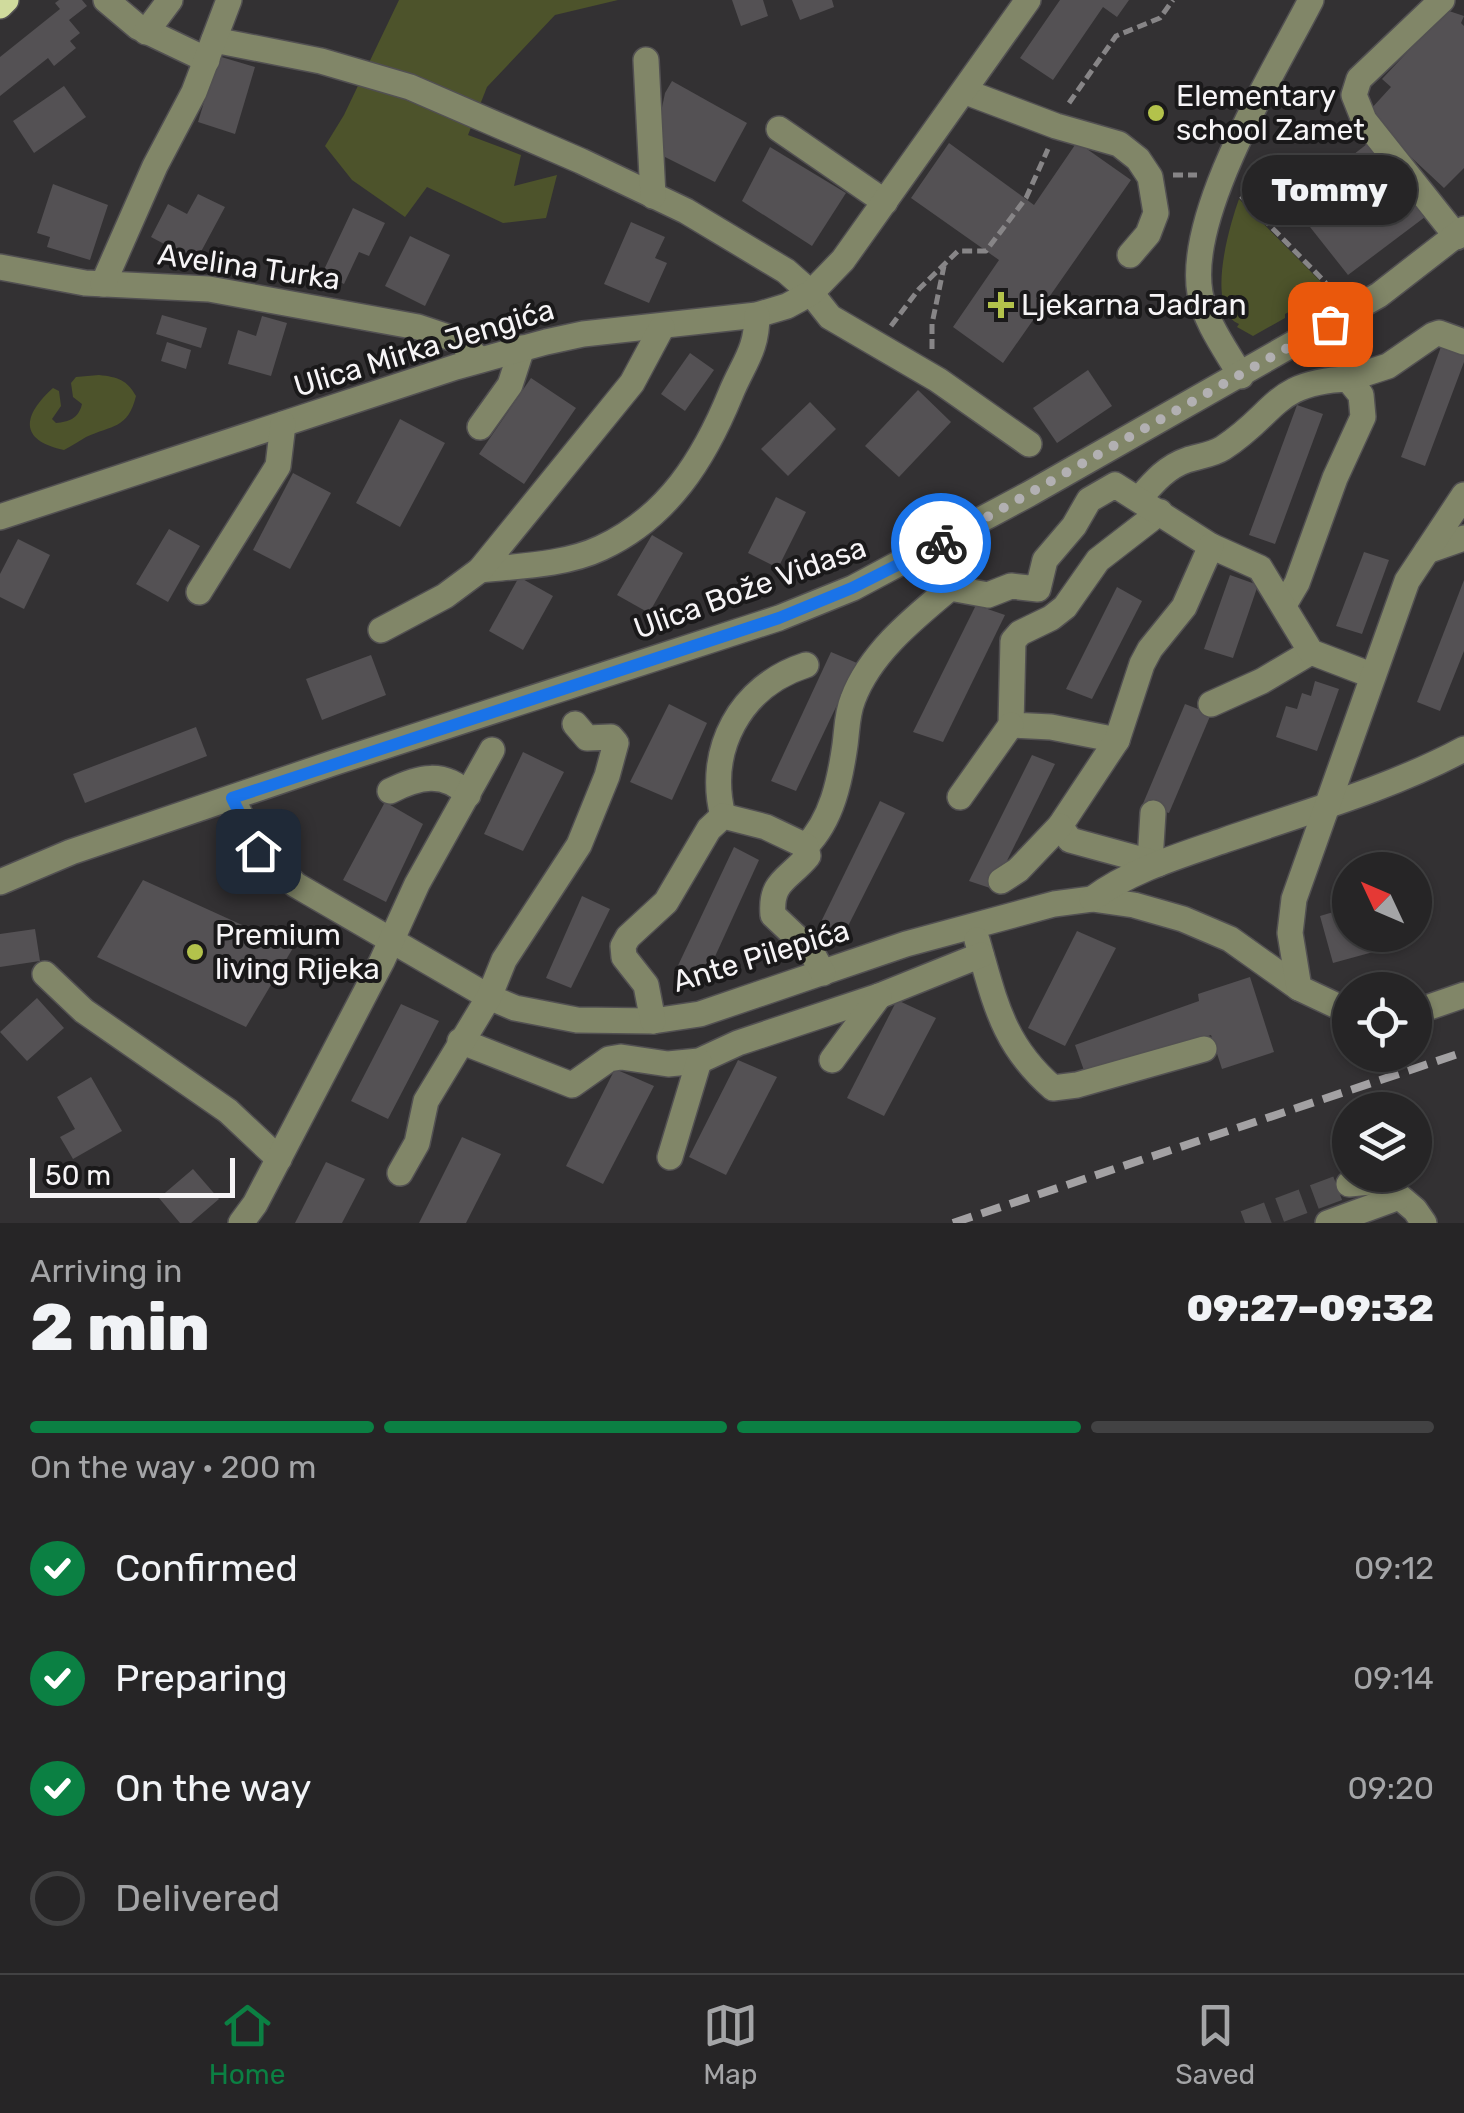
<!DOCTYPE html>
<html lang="en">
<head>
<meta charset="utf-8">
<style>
  body { margin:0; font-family:Rubik,sans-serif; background:#323132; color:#f1f3f6; height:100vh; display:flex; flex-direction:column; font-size:38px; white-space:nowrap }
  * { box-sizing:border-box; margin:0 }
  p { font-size:32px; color:#a4a5a7 }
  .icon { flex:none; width:55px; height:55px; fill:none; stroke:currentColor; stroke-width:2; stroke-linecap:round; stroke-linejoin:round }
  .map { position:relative; height:1223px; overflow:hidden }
  .drawer { display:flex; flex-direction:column; background:#262526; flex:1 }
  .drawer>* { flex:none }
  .needle { width:65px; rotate:314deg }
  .buttons { position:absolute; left:1332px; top:852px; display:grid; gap:20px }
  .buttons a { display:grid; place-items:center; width:100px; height:100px; border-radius:50%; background:#262526; box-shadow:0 2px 8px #0004,0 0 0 2px #424243; font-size:50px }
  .scale { position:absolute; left:30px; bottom:25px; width:205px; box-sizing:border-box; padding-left:10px; border:5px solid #f6f4f6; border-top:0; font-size:28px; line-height:35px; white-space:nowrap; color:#f6f4f6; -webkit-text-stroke:8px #1a191a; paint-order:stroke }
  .pin { position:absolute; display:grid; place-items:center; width:85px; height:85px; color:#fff; margin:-42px; border-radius:20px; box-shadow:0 5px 15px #0006 }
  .courier { position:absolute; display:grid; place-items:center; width:100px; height:100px; margin:-50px; border:8px solid #1a73e8; border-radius:50%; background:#fff; color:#222; box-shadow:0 2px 12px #0007 }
  .bubble { position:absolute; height:70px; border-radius:35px; background:#262526; box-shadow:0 2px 8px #0004,0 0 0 2px #424243; font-size:32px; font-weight:800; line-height:70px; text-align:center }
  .summary em { font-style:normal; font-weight:800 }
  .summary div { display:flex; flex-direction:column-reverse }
  .summary { display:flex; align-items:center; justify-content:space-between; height:170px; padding:0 30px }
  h1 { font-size:65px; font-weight:800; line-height:75px }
  .bar { display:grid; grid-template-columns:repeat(4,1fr); gap:15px 10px; align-content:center; height:120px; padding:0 30px }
  .bar i { height:12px; border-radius:8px; background:#424243 }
  .bar .selected { background:#0b8043 }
  .bar p { grid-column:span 4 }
  ol { padding:0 30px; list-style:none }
  li { display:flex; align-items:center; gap:30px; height:110px }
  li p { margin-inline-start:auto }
  li .icon { padding:10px; border-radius:50%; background:#0b8043; color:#fff; stroke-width:4 }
  li:last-child { color:#a4a5a7 }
  li i { width:55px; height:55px; border:5px solid #424243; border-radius:50% }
  .tabs { display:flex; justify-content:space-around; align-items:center; height:140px; border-top:2px solid #424243; background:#262526; font-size:28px; color:#a4a5a7 }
  .tabs a { display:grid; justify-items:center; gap:5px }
  .tabs .selected { color:#0b8043 }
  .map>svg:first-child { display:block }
  .green { fill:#4d532b }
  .building { fill:#545154 }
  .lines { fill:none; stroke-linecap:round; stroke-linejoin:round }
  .minor-tunnel { stroke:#504e50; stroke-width:25; stroke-dasharray:25 12; stroke-linecap:butt }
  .minor-casing { stroke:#525052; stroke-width:28 }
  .major-casing { stroke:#525052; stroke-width:28 }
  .path { stroke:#878587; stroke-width:5; stroke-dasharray:10 5; stroke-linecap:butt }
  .minor { stroke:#818668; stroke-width:25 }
  .major { stroke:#d0db9d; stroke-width:25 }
  .rail { stroke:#a3a1a3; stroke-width:8; stroke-dasharray:20 10; stroke-linecap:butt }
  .done { stroke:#b2b0b2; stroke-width:10; stroke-dasharray:0 18 }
  .route { stroke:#1a73e8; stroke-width:12 }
  .poi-dot { fill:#b3c24b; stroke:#1a191a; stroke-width:4 }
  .labels { text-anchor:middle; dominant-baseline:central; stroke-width:8; stroke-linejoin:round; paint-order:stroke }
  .poi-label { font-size:30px; fill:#f6f4f6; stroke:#1a191a; text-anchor:start }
  .street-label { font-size:30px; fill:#f6f4f6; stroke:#1a191a }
</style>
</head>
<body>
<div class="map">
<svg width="1464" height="1223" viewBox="0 0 1464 1223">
  <rect width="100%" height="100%" fill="#333133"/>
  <!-- green -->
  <g class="green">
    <polygon points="399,0 618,0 555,15 487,87 468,135 521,155 514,186 557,175 546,218 503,223 427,187 405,217 352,180 325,146 344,115"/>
    <path d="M1239,199L1321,282L1327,294L1308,306L1306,303L1285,314V318L1253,336L1237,327L1239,324C1205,309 1229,227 1239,199Z"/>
    <path d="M99,375C118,377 127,380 136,396C128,429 112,425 86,437C79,441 72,446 64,450C18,440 23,415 53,388L59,391L61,406L52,419L56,423C69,422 79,418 82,404L73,397L71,383L76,377Z"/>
  </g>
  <!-- building -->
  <g class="building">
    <polygon points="59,0 82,0 87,6 69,20 80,33 70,41 76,48 54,66 48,58 0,96 0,57 60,9 55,3"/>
    <polygon points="732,0 763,0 768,16 741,26"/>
    <polygon points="792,0 832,0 834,7 800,20"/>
    <polygon points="1060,0 1129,0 1117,17 1103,7 1053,80 1020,58"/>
    <polygon points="1449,11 1464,16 1461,23 1464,26 1464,168 1444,188 1383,131 1370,110 1391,87 1382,79 1442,15"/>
    <polygon points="218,56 255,67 235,134 198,122"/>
    <polygon points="672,81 747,123 715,182 653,151 665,93"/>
    <polygon points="64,86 86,117 34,153 13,121"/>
    <polygon points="1077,142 1131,180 1003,363 953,327 999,260 911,198 949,143 1034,205"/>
    <polygon points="1367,144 1425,217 1348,275 1291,203"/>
    <polygon points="770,147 846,193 812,246 742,201"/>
    <polygon points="53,184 108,205 90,260 47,247 50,237 37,233"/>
    <polygon points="198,194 225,207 196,261 151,237 168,204 187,214"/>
    <polygon points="353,208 385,223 369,256 359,252 344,284 322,274"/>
    <polygon points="631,222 665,237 655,258 667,263 649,303 604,284"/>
    <polygon points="410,236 450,255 425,306 385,286"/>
    <polygon points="162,315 207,328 201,348 156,334"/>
    <polygon points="262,316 287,323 271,376 228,364 238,330 256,336"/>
    <polygon points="167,342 191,350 186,369 161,361"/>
    <polygon points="1442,344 1464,352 1464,362 1425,466 1401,457"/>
    <polygon points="690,353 714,370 685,411 661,394"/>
    <polygon points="1088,370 1112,406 1057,443 1033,408"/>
    <polygon points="531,378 576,408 524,484 479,454"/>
    <polygon points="918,390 951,422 899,477 865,446"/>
    <polygon points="810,402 836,429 788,476 761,449"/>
    <polygon points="1297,405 1323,414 1275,544 1249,535"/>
    <polygon points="400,419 445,443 400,527 356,503"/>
    <polygon points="293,473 331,493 290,569 253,550"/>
    <polygon points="776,497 806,512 778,568 748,553"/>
    <polygon points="169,529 200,546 168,602 136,584"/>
    <polygon points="652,535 683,553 649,613 617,595"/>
    <polygon points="18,539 50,555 24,609 0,597 0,574"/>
    <polygon points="1364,552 1389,560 1362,634 1336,626"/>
    <polygon points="1230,575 1258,585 1233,658 1204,649"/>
    <polygon points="519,577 553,596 523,650 489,631"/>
    <polygon points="1464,580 1464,651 1440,711 1417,702"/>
    <polygon points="1117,587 1142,601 1092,699 1066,689"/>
    <polygon points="976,605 1005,615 943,742 913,732"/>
    <polygon points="831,652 857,663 796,791 771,781"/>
    <polygon points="371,655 386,695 322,720 306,679"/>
    <polygon points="1315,681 1339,689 1317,751 1276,737 1286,706 1297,709 1302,693 1311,696"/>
    <polygon points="669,704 707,723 672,800 630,782"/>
    <polygon points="1185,704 1211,714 1169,813 1142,806"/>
    <polygon points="196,727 207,756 85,803 73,774"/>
    <polygon points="523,752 564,772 523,851 484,834"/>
    <polygon points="1032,755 1055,764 993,889 969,881"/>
    <polygon points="880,801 905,813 841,940 818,928"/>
    <polygon points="385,802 423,824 386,902 343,880"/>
    <polygon points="734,847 759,860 702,985 674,974"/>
    <polygon points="143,880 293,948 246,1027 97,957"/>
    <polygon points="582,896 610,909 571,988 546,978"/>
    <polygon points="1350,907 1350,935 1404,935 1406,943 1333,963 1320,916"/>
    <polygon points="35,929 40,961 0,967 0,934"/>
    <polygon points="1077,931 1116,948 1065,1046 1028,1028"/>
    <polygon points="1250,977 1274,1052 1222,1069 1211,1035 1087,1079 1075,1045 1199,1001 1198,994"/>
    <polygon points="37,998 64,1028 27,1061 0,1032"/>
    <polygon points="897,1000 936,1018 884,1116 847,1098"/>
    <polygon points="401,1004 439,1021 388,1119 351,1101"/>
    <polygon points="738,1060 777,1077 726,1175 689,1157"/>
    <polygon points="615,1069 654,1086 603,1184 566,1166"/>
    <polygon points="91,1077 122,1131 73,1159 60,1137 75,1129 57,1097"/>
    <polygon points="462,1137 501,1154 466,1223 419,1223"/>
    <polygon points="326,1162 365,1179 342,1223 295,1223"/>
    <polygon points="193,1169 219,1199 191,1223 180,1223 159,1198"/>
  </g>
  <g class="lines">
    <!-- minor-tunnel -->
    <polyline class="minor-tunnel" points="1245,1223 1349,1184"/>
    <defs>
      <g id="minor">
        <polyline points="106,0 138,27 207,60"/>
        <polyline points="1442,0 1359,79 1354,95 1364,120 1457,237"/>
        <polyline points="146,32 170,0"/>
        <polyline points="214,40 321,61 410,87 581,161 686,211 786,271 811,293 830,317 938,380 1029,444"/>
        <polyline points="646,60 653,196"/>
        <polyline points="966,92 1056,126 1119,144 1138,159 1150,177 1156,213 1148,234 1130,255"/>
        <polyline points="779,129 885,202"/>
        <polyline points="0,267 85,283 209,289 418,327 460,341 480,360"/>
        <polyline points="103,284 155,166 194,92 229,0"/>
        <path d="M1241,376C1226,350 1205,322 1200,293C1186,214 1274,72 1311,0"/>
        <polyline points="1348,379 1388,366 1433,335 1439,333 1464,342"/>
        <polyline points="480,427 510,385 522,348"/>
        <path d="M1139,499C1153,483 1166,467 1187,460C1199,456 1212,455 1223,448C1277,413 1273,382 1348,379L1361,395L1363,417L1335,478L1297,583L1284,605"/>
        <polyline points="0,517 456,367 546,342 583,334 757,315 787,306 811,293 843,260 1028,0"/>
        <polyline points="1427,551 1464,538"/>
        <path d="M480,570C519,566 565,565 601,548C668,517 704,459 731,393C744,362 757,350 757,315"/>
        <polyline points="199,592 278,466 283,424"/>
        <polyline points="381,630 445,596 480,570 632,383 662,327"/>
        <polyline points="1211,704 1262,681 1311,652"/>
        <polyline points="1117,740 1051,727 1011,725 1013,641 1020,633 1051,618 1065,607 1098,560 1160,512"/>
        <path d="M390,791C418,777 444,770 468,795"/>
        <polyline points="960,797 1011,725"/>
        <polyline points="232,798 258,851 296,885 489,997 515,1008 577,1020 653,1021 700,1014 906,944 1054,904 1092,899 1134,905 1183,919 1230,939 1299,988"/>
        <path d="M723,816C706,750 740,686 806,665"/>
        <path d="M806,846C832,820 840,780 845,745C847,730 847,713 853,699C870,653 914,618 950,588L988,595L1011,586L1038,589L1045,560L1074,526L1089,500L1115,485L1211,546L1260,568L1311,652L1371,675"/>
        <polyline points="1150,861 1153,813"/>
        <polyline points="1158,864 1070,840 1060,826 1117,740 1142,664 1150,649 1184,607 1211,546"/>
        <polyline points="1001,881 1018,870 1060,826"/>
        <polyline points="0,882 71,852 336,762 779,618 853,588 1029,494 1379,295 1464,229"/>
        <path d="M1092,899C1131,870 1179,856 1225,840C1306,812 1389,789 1464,749"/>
        <path d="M977,940C995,1001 1002,1044 1053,1088L1077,1085L1204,1049"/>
        <polyline points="45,974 84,1011 228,1111 279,1159"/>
        <polyline points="1350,1012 1299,988 1290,933 1294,899 1407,581 1464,495"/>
        <polyline points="1415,1012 1464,995"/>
        <path d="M653,1021L646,985L624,957L623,946L628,937L666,902L709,829L723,816L766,827L806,846L808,856C788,880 770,881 773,915L811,951L823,973"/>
        <polyline points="460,1041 572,1085 609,1059 621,1057 668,1064 699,1061 738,1043 879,996 981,955"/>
        <polyline points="832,1060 879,996"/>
        <polyline points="670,1157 699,1061"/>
        <polyline points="400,1173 417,1143 426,1101 489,997 504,960 579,845 607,776 616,743 611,737 587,738 575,724"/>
        <polyline points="1349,1184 1381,1181 1415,1210 1424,1223"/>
        <polyline points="241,1223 255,1204 382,961 417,884 492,750"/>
        <polyline points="1328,1223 1399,1197"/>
      </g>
      <polyline id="major" points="0,6 6,0"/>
    </defs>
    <!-- minor casing -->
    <use href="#minor" class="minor-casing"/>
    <!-- major casing -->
    <use href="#major" class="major-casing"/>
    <!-- path -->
    <g class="path">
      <polyline points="1069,103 1116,36 1160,18 1173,0"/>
      <polyline points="1173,175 1197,175"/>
      <polyline points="1241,196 1325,282 1332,294"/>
      <polyline points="891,326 919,289 958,251 986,251 1026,198 1048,149"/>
      <polyline points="932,349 932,324 944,266"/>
    </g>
    <!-- minor -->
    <use href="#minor" class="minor"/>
    <!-- major -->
    <use href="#major" class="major"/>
    <!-- rail -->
    <polyline class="rail" points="953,1223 1464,1052"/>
  </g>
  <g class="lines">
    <!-- done -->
    <polyline class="done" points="941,543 1330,324"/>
    <!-- route -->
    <polyline class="route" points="258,851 232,798 779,618 852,588 941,543"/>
  </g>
  <!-- markers -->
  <g class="poi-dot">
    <circle cx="1156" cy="113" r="10"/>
    <path d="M996 290h10v10h10v10h-10v10h-10v-10h-10v-10h10z"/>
    <circle cx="195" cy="952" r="10"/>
  </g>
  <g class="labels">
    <!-- poi labels -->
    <g class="poi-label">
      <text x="1176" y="96">Elementary<tspan x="1176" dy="34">school Zamet</tspan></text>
      <text x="1021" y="305">Ljekarna Jadran</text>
      <text x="215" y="935">Premium<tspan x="215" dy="34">living Rijeka</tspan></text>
    </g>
    <!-- street labels -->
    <g class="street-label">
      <text transform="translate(249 267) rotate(8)">Avelina Turka</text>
      <text transform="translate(424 348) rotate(-17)">Ulica Mirka Jengića</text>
      <text transform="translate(750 588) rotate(-20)">Ulica Bože Vidasa</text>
      <text transform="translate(761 956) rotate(-17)">Ante Pilepića</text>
    </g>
  </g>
</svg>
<div class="buttons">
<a><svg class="needle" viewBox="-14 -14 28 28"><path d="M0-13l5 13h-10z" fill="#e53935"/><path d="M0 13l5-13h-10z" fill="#a4a5a7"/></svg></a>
<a><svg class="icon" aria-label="locate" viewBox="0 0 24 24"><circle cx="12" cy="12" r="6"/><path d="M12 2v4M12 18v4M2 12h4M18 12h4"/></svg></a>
<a><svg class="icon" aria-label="layers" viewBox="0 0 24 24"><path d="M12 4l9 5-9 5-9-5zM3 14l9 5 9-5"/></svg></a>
</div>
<div class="scale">50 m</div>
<div class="pin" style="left:1330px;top:324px;background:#ea580c"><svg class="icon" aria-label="bag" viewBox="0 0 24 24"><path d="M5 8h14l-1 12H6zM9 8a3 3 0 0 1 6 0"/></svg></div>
<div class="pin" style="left:258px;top:851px;background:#1f2937"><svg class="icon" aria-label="home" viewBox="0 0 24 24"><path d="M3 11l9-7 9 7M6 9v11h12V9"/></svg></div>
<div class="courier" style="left:941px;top:543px"><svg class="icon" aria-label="bike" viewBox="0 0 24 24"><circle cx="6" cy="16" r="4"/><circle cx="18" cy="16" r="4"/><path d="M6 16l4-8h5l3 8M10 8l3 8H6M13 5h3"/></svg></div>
<div class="bubble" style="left:1242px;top:155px;width:175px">Tommy</div>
</div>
<section class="drawer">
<div class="summary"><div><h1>2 min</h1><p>Arriving in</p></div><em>09:27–09:32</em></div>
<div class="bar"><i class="selected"></i><i class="selected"></i><i class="selected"></i><i></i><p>On the way · 200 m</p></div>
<ol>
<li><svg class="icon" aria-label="check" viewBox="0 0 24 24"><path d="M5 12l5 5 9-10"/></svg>Confirmed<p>09:12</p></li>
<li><svg class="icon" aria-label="check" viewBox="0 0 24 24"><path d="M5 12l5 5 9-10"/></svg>Preparing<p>09:14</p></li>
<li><svg class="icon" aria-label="check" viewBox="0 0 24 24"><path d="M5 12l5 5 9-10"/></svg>On the way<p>09:20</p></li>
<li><i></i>Delivered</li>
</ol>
</section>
<nav class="tabs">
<a class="selected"><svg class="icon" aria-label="home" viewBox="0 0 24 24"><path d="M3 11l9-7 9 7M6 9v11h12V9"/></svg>Home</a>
<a><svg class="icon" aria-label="map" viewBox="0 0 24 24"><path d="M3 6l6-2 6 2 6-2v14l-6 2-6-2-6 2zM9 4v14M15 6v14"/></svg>Map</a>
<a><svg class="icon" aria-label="saved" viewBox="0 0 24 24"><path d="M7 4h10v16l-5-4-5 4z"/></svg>Saved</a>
</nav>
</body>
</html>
